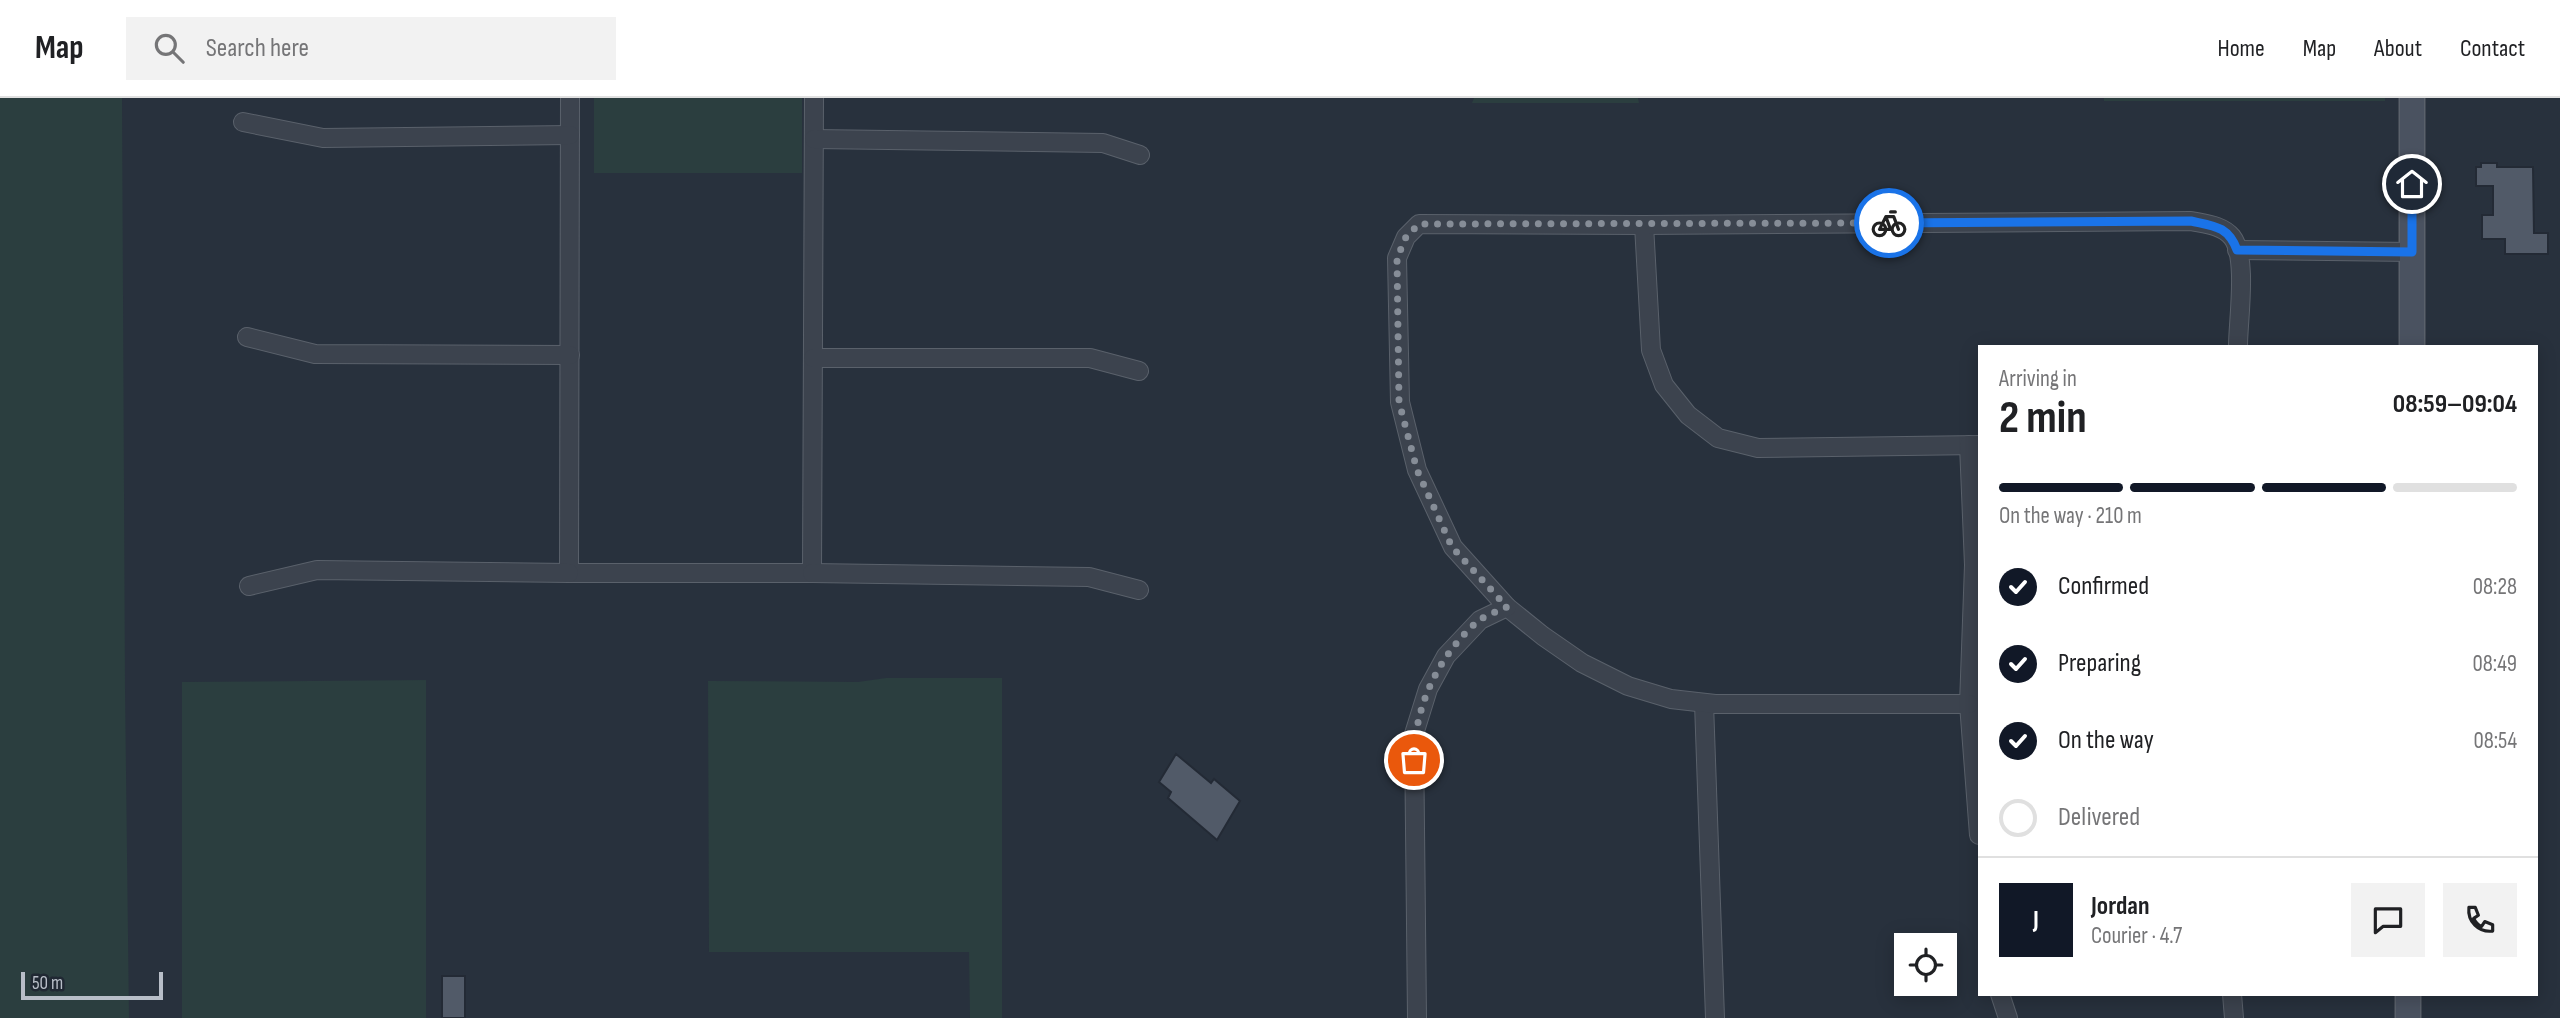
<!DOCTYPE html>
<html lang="en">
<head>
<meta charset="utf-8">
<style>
  body { margin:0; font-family:"Sofia Sans Condensed",sans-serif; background:#f2f2f2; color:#202124; height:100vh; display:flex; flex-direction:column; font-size:26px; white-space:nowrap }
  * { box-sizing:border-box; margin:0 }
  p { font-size:23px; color:#757577 }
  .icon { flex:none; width:38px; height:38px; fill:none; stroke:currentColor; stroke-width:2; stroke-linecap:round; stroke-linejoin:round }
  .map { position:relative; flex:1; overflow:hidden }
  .side { position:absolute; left:1978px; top:247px; width:560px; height:651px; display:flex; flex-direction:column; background:#fff; border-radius:0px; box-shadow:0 4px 18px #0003 }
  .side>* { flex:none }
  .fabs { position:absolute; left:1894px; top:835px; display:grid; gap:14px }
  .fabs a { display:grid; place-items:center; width:63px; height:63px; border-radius:0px; background:#fff; box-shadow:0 4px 18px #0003; font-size:35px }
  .scale { position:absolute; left:21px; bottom:18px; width:142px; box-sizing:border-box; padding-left:7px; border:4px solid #b8bec8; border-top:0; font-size:19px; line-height:24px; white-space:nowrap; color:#b8bec8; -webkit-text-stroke:5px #202833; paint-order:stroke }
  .pin { position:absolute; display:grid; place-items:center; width:60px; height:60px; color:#fff; margin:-30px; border:4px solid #fff; border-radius:50%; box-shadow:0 2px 7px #0007 }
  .courier { position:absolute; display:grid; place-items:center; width:70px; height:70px; margin:-35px; border:5px solid #1a73e8; border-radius:50%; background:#fff; color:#222; box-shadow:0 2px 9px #0007 }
  .headline em { font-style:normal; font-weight:700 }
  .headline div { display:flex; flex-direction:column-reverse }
  .headline { display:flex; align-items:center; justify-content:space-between; height:119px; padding:0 21px }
  h1 { font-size:46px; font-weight:700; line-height:52px }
  .bar { display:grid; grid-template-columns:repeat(4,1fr); gap:10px 7px; align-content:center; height:84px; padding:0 21px }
  .bar i { height:9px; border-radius:5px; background:#e0e0e0 }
  .bar .selected { background:#111827 }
  .bar p { grid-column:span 4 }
  .line { display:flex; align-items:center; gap:18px; padding:0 21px; border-top:2px solid #e0e0e0 }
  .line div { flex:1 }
  .round { display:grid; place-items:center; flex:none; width:74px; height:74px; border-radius:0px; background:#f2f2f2 }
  ol { padding:0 21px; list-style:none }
  li { display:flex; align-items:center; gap:21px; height:77px }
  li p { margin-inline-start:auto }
  li .icon { padding:7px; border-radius:50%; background:#111827; color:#fff; stroke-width:4 }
  li:last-child { color:#757577 }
  li i { width:38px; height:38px; border:4px solid #e0e0e0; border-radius:50% }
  header { display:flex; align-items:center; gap:42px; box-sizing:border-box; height:98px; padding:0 35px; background:#fff; border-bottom:2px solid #e0e0e0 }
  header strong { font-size:33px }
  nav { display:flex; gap:38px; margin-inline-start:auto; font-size:24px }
  .search { width:490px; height:63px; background:#f2f2f2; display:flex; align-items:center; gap:18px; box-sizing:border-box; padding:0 24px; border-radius:0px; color:#757577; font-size:26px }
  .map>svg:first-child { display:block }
  .green { fill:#2b3e3f }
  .building { fill:#515a68; stroke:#232a35; stroke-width:2 }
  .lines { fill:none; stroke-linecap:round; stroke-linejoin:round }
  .street-casing { stroke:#5a616b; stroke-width:20 }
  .secondary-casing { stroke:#5a616b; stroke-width:27 }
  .street { stroke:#3c434e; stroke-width:18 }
  .secondary { stroke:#4a5260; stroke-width:24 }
  .done { stroke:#868d97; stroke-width:7; stroke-dasharray:0 12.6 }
  .route { stroke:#1a73e8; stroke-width:9 }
</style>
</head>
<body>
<header>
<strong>Map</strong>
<div class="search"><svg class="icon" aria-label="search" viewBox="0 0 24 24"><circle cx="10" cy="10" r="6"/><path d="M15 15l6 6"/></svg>Search here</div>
<nav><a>Home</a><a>Map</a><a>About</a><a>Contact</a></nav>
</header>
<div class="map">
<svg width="2560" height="920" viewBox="0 0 2560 920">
  <rect width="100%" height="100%" fill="#28313d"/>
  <!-- green -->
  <g class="green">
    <polygon points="0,0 122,0 125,591 129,920 0,920"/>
    <rect x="594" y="0" width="208" height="75"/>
    <polygon points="1474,0 1638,0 1639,5 1472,5"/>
    <rect x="2104" y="0" width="281" height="3"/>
    <polygon points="886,580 1002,580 1002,920 970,920 969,854 709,854 708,583 858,584"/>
    <polygon points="426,582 426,920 182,920 182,584"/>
  </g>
  <!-- building -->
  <g class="building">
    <polygon points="2481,65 2497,65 2497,69 2533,69 2534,135 2548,135 2548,156 2505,156 2505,141 2482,141 2482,117 2493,117 2493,88 2476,88 2476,69 2481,69"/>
    <polygon points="1176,656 1211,685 1214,681 1240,703 1217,742 1168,700 1171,694 1159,684"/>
    <rect x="442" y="878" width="23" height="42"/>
  </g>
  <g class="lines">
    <defs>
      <g id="street">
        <polyline points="570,0 569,475 812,475 814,0"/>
        <polyline points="243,24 323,40 570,37"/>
        <polyline points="814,41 1103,45 1140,57"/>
        <polyline points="1644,127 1651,252 1664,287 1688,317 1718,340 1758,350 1979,347"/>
        <polyline points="2237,152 2412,154"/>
        <polyline points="247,239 315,256 570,257"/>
        <polyline points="813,260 1090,260 1139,273"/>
        <polyline points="1969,347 1974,467 1969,606 1979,737"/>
        <polyline points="812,475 1089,479 1139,492"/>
        <polyline points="249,488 317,472 569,475"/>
        <polyline points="1704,605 1715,920"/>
        <path d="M1969,606H1715L1671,601L1628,588L1582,565L1543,538L1507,509L1453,449L1417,372L1400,304L1397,160L1406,139L1419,126L1644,127L2191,123C2205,126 2222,127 2232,139C2248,159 2238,222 2238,248"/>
        <polyline points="2000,896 2008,920"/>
        <polyline points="2232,896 2234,920"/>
        <polyline points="1417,920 1414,636 1428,591 1446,558 1480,522 1507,509"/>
      </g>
      <g id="secondary">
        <polyline points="2412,0 2412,248"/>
        <polyline points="2408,920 2408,896"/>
      </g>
    </defs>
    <!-- street casing -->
    <use href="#street" class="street-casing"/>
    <!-- secondary casing -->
    <use href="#secondary" class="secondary-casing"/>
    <!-- street -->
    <use href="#street" class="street"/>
    <!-- secondary -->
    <use href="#secondary" class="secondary"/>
  </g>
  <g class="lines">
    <!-- done -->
    <path class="done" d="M1414,662C1414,609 1438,558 1478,523C1486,517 1498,513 1507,509L1452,449L1417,372L1399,304L1397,160L1406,139L1419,126L1889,125"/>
    <!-- route -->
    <path class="route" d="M1889,125L2191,123C2214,128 2228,128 2237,152L2412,154V86"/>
  </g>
</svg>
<div class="fabs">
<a><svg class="icon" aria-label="locate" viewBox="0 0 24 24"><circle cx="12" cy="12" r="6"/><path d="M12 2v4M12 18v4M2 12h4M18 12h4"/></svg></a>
</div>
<div class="scale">50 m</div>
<div class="pin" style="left:1414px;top:662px;background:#ea580c"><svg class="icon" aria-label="bag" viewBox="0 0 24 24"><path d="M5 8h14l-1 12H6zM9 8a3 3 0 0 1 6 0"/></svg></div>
<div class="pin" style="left:2412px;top:86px;background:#1f2937"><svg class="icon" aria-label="home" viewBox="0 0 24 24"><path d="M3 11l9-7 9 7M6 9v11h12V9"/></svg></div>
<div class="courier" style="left:1889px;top:125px"><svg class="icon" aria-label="bike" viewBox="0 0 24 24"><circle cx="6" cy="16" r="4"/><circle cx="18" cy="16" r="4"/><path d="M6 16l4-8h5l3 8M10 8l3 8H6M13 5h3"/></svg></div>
<section class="side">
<div class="headline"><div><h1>2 min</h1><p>Arriving in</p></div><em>08:59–09:04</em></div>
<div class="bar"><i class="selected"></i><i class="selected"></i><i class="selected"></i><i></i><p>On the way · 210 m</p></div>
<ol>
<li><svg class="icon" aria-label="check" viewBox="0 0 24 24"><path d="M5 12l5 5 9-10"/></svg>Confirmed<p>08:28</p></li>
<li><svg class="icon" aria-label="check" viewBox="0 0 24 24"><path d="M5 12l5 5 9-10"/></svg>Preparing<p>08:49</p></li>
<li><svg class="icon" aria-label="check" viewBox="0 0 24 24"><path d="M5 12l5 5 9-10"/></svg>On the way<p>08:54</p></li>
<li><i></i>Delivered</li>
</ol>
<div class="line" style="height:126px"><b class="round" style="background:#111827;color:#fff">J</b><div><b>Jordan</b><p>Courier · 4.7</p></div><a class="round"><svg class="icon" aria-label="chat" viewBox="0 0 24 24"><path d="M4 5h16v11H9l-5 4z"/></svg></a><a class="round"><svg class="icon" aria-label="phone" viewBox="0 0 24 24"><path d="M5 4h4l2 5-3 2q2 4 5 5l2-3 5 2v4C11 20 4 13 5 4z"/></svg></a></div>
</section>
</div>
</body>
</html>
